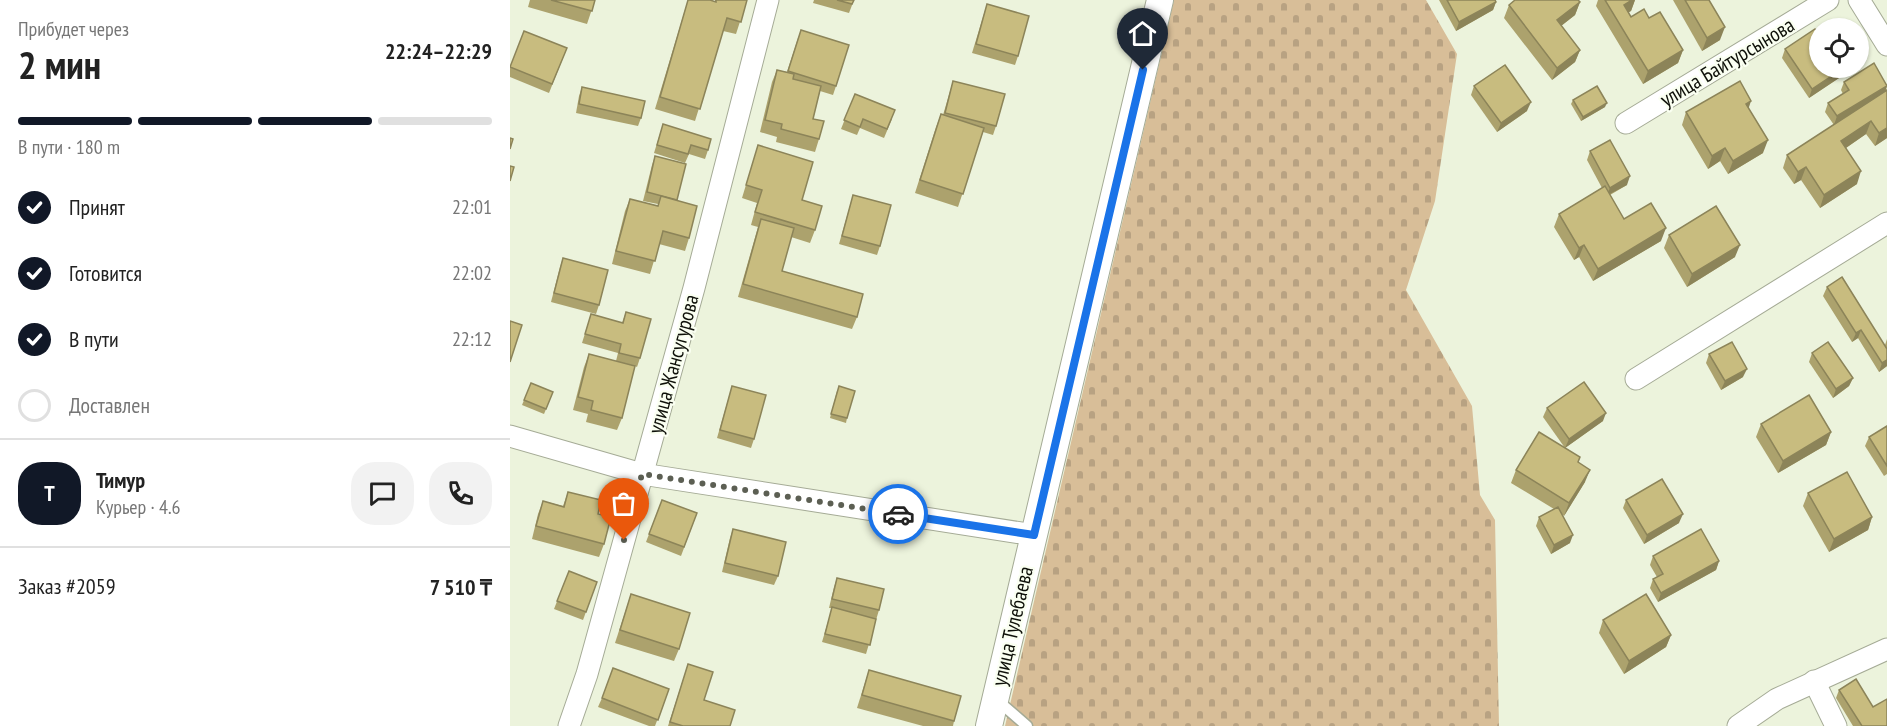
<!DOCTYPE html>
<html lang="ru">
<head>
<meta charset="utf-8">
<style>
  body { margin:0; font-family:"PT Sans Narrow",sans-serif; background:#f2f2f2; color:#222; height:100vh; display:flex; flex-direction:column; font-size:22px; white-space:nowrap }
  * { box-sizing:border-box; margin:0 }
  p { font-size:20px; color:#767676 }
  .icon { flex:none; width:33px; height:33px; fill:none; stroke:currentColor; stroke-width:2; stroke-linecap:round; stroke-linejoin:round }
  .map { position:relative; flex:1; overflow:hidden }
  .panel { display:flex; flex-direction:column; background:#fff; width:510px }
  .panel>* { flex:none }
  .controls { position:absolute; left:1299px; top:18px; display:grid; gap:12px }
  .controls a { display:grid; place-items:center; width:60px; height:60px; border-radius:50%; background:#fff; box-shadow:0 2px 4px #0004; font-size:30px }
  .pin { position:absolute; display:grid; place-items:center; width:51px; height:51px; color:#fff; margin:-62px -26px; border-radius:50% 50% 50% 0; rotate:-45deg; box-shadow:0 0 6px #0007 }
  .pin .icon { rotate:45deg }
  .courier { position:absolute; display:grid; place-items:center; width:60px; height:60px; margin:-30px; border:4px solid #1a73e8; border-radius:50%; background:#fff; color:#222; box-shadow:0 2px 8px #0007 }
  .summary em { font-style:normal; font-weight:700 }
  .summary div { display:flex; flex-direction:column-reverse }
  .summary { display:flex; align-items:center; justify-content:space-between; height:102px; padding:0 18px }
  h1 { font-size:39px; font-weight:700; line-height:45px }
  .bar { display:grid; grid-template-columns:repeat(4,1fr); gap:9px 6px; align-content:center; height:72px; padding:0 18px }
  .bar i { height:8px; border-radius:4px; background:#e0e0e0 }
  .bar .active { background:#111827 }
  .bar p { grid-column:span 4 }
  .line { display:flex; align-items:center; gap:15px; padding:0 18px; border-top:2px solid #e0e0e0 }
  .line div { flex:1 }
  .round { display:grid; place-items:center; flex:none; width:63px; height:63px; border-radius:24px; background:#f2f2f2 }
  ol { padding:0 18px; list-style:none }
  li { display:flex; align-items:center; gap:18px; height:66px }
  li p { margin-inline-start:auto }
  li .icon { padding:6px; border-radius:50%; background:#111827; color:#fff; stroke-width:4 }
  li:last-child { color:#767676 }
  li i { width:33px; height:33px; border:3px solid #e0e0e0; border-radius:50% }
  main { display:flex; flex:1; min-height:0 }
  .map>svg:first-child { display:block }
  .cemetery { fill:url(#cemetery-stones) }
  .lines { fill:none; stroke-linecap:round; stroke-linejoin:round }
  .service-casing { stroke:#a5ab96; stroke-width:13 }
  .minor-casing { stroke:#a5ab96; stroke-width:23 }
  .tertiary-casing { stroke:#a5ab96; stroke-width:28 }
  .service { stroke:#fff; stroke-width:10 }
  .minor { stroke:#fff; stroke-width:21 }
  .tertiary { stroke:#fff; stroke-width:26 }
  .wall { fill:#aca26d }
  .shaded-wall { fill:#8c8459 }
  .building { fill:#c8bc7f; stroke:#8c8459; stroke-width:1.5 }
  .done { stroke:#5c5f53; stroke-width:6; stroke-dasharray:0 10.8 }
  .route { stroke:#1a73e8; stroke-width:8 }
  .labels { text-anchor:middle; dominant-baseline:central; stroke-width:4.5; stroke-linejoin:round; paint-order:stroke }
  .street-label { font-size:21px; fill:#0e1009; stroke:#fafff1 }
</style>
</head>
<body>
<main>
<section class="panel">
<div class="summary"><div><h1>2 мин</h1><p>Прибудет через</p></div><em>22:24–22:29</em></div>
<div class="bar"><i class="active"></i><i class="active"></i><i class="active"></i><i></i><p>В пути · 180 m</p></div>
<ol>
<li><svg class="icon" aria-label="check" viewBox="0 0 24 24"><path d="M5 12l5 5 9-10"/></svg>Принят<p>22:01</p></li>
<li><svg class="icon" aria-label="check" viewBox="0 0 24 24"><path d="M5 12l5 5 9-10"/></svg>Готовится<p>22:02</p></li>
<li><svg class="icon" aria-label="check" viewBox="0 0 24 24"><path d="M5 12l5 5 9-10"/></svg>В пути<p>22:12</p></li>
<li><i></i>Доставлен</li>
</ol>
<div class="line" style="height:108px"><b class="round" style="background:#111827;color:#fff">Т</b><div><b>Тимур</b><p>Курьер · 4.6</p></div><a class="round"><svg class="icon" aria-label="chat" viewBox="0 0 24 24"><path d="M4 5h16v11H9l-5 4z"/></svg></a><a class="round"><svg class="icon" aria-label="phone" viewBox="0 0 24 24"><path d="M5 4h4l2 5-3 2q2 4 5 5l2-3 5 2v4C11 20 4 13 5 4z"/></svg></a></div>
<div class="line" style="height:78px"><div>Заказ #2059</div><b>7 510 ₸</b></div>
</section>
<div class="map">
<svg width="1377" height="726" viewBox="0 0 1377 726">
  <defs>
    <pattern id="cemetery-stones" width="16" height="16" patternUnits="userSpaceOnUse" patternTransform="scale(1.5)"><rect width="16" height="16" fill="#d8be98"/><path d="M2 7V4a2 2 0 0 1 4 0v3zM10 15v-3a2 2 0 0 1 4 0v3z" fill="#b8a282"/></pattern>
  </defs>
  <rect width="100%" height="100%" fill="#ecf3dc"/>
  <!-- cemetery -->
  <polygon class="cemetery" points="664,0 916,0 947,54 925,201 896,290 962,406 970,495 985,520 989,726 495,726"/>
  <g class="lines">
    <defs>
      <polyline id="service" points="487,700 517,726"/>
      <g id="minor">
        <polyline points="1349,0 1377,45"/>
        <polyline points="1116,123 1318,0"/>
        <polyline points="1126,379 1377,223"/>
        <polyline points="0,436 132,474 524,535"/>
        <polyline points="1304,681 1326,726"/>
        <polyline points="59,726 77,674 184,288 258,0"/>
        <polyline points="1228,726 1267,699 1377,649"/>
      </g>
      <polyline id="tertiary" points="479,726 650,0"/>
    </defs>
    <!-- service casing -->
    <use href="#service" class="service-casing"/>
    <!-- minor casing -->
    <use href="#minor" class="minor-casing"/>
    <!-- tertiary casing -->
    <use href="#tertiary" class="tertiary-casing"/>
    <!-- service -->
    <use href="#service" class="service"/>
    <!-- minor -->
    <use href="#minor" class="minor"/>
    <!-- tertiary -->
    <use href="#tertiary" class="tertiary"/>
  </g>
  <!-- wall -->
  <g class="wall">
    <polygon points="20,0 85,0 77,24 18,7"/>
    <polygon points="178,0 205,1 205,0 237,0 226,34 213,31 185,121 145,109"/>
    <polygon points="304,0 344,0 339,13 303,3"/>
    <polygon points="929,0 985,0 986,2 983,10 946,31"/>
    <polygon points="1088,0 1125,0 1121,11 1118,12 1121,17 1139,18 1173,50 1168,63 1133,84 1086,6"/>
    <polygon points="1163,0 1199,0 1210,40 1192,51"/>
    <polygon points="1070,2 1065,15 1051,26 1070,50 1065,62 1042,80 994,18 999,5"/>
    <polygon points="477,4 508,56 505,65 462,53"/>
    <polygon points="288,38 326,86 323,95 310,91 303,119 309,139 305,152 266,142 267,137 250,132 262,82 267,70 277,72"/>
    <polygon points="57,48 39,93 0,77 0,67"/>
    <polygon points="1275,49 1329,78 1299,98 1272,58"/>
    <polygon points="443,81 486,126 483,135 473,132 448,207 405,193 426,127 431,114 433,115"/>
    <polygon points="1334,82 1377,84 1376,91 1377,138 1365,146 1356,134 1336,148 1347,184 1310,208 1291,180 1284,184 1273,168 1277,155 1324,125 1315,112 1318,103 1333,94 1331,90"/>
    <polygon points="964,86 1017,111 987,132 961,95"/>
    <polygon points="72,87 131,118 128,126 66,113 69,96"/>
    <polygon points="345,94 382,119 374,138 350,128 347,135 331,129"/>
    <polygon points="1063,100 1095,107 1071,121 1061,104"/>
    <polygon points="1238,108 1253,153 1218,174 1210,161 1198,169 1172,125 1176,112"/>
    <polygon points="153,124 198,150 195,159 179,154 175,163 144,153"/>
    <polygon points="248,145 292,200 305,230 300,243 281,237 272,271 347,317 342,329 228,297 248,227 241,225 247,203 232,198"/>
    <polygon points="1080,151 1117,185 1100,195 1114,219 1151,241 1083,281 1069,257 1064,260 1044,227 1049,214 1092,188 1077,160"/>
    <polygon points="145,156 167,200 179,238 175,251 149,244 140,274 102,264 115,211 120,199 148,206 148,204 133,201 142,165"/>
    <polygon points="343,195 370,246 367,255 329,244"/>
    <polygon points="1159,235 1225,257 1177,287 1154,248"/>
    <polygon points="53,258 89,305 86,314 41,302 50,267"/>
    <polygon points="1317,287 1375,345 1377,339 1377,366 1369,372 1348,338 1342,342 1313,296"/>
    <polygon points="116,312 130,358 127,367 125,366 112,418 107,430 76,422 78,414 63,410 74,367 79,354 106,361 108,353 72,343 81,314 112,323"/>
    <polygon points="1302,353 1343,378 1339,386 1323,398 1299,362"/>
    <polygon points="1199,354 1233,377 1211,390 1196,363"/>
    <polygon points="21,383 43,392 34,414 12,405"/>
    <polygon points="222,386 244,439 241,448 207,438"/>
    <polygon points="327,391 337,418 336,423 320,418"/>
    <polygon points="1037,408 1093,421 1055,448 1033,417"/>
    <polygon points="1251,424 1321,432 1316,445 1268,473 1246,437"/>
    <polygon points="1377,426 1377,474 1374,476 1355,446 1359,437"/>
    <polygon points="1068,463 1075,482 1054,516 1052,514 1060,543 1041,554 1026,526 1029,517 1044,509 1001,483 1006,470"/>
    <polygon points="58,492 88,514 94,544 89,557 22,539 28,514 33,501 53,506"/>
    <polygon points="1298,493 1362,517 1358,530 1319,552 1293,506"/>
    <polygon points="152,500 187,513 171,556 136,542"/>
    <polygon points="1116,500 1169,523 1134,544 1113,508"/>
    <polygon points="223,529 268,576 264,585 212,572 220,538"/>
    <polygon points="1143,556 1209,561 1206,570 1148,602 1140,588 1143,579 1147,577 1140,565"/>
    <polygon points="59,571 87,582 73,620 44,609"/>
    <polygon points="327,578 369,610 356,654 312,642 322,608 319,608 324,587"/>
    <polygon points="121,594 169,649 164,661 105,643"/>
    <polygon points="1093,620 1161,635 1156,647 1114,674 1089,633"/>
    <polygon points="178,664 194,700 220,726 158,726"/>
    <polygon points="359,670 444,721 443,726 413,726 347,708"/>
    <polygon points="159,689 145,726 139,726 88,707 92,698"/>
    <polygon points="1329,690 1363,707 1377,726 1343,726 1326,698"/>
  </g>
  <!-- shaded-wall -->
  <g class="shaded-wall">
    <polygon points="1122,0 1125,0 1121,11 1109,18 1114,5"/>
    <polygon points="986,2 983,10 946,31 949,22"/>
    <polygon points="1070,2 1065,15 1042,33 1047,20"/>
    <polygon points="1215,27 1210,40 1192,51 1197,38"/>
    <polygon points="1070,50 1065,62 1042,80 1047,68"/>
    <polygon points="1173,50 1168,63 1133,84 1138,71"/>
    <polygon points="1332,69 1329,78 1299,98 1302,89"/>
    <polygon points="1377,86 1374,94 1324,125 1327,116"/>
    <polygon points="1241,101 1237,113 1236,104"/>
    <polygon points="1021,102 1017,111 987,132 991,123"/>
    <polygon points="1097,103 1095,107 1071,121 1073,117"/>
    <polygon points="1361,121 1356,134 1327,154 1331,141"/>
    <polygon points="1377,128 1377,138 1365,146 1369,133"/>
    <polygon points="1258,140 1253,153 1218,174 1223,161"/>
    <polygon points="1215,148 1210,161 1198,169 1202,156"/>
    <polygon points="1296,167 1291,180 1284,184 1288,172"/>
    <polygon points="1351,171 1347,184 1310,208 1314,195"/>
    <polygon points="1120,176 1117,185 1096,196 1100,188"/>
    <polygon points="1156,228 1151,241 1083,281 1088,269"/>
    <polygon points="1074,245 1069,257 1064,260 1069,248"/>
    <polygon points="1230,245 1225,257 1177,287 1182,274"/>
    <polygon points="1351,330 1348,338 1342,342 1346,333"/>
    <polygon points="1377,360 1377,366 1369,372 1372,363"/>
    <polygon points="1237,369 1233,377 1211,390 1215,381"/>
    <polygon points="1343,378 1339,386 1323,398 1326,389"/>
    <polygon points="1096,413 1093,421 1055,448 1059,439"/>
    <polygon points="1321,432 1316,445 1268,473 1273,461"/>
    <polygon points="1080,470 1075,482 1054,516 1059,503"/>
    <polygon points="1173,514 1169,523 1134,544 1137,535"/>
    <polygon points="1362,517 1358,530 1319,552 1324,539"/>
    <polygon points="1063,535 1060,543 1041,554 1044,545"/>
    <polygon points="1209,561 1206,570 1148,602 1151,593"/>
    <polygon points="1161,635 1156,647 1114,674 1119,661"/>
  </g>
  <!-- building -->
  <g class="building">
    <polygon points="41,0 85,0 82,11"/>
    <polygon points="178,0 200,0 206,2 206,0 237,0 231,22 217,18 190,109 150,97"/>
    <polygon points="327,0 344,0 342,4"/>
    <polygon points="937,0 985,0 986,2 949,22"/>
    <polygon points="1005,0 1068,0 1070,2 1047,20 1070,50 1047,68 999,5"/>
    <polygon points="1095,0 1122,0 1114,5 1121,17 1134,9 1139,18 1150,12 1173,50 1138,71"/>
    <polygon points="1175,0 1199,0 1215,27 1197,38"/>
    <polygon points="477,4 519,16 508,56 466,44"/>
    <polygon points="1305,29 1310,35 1310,68 1331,68 1332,69 1302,89 1275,49"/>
    <polygon points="291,30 339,45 326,86 278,71"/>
    <polygon points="14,31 57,48 42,84 0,67"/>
    <polygon points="1364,63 1377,86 1327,116 1318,103 1339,90 1334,82"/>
    <polygon points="995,65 1021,102 991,123 964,86"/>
    <polygon points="267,70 284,74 283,79 311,86 303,119 314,121 309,139 271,129 272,124 255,120"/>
    <polygon points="443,81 495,94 486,126 435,113"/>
    <polygon points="1230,81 1241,101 1236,104 1258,140 1223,161 1215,148 1202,156 1176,112"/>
    <polygon points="1087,86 1097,103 1073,117 1063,100"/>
    <polygon points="72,87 135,101 131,118 69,104"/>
    <polygon points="1377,90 1377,128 1369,133 1361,121 1331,141 1351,171 1314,195 1296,167 1288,172 1277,155"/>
    <polygon points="345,94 385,110 377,129 353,119 350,127 334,120"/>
    <polygon points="431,114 474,128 453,194 410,180"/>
    <polygon points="153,124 201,139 198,150 181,145 178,154 147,145"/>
    <polygon points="0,138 3,139 0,149"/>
    <polygon points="1100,140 1120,176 1100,188 1080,151"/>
    <polygon points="248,145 303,162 292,200 312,206 305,230 245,212 252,190 236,185"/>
    <polygon points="145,156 176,164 167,200 137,192"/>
    <polygon points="0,166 4,167 0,181"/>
    <polygon points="1095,186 1114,219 1141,203 1156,228 1088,269 1074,245 1069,248 1049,214"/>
    <polygon points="343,195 381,205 370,246 332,236"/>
    <polygon points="151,196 187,206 179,238 153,231 145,261 106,251 120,199 148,206"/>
    <polygon points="1206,206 1230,245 1182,274 1159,235"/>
    <polygon points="251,219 284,228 272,271 353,294 347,317 233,284"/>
    <polygon points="53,258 98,270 89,305 44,293"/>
    <polygon points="1332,277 1377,349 1377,360 1372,363 1351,330 1346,333 1317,287"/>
    <polygon points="116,312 141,319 130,358 109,353 111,344 75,334 81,314 113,323"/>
    <polygon points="0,321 12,325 0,362"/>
    <polygon points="1222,342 1237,369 1215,381 1199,354"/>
    <polygon points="1318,342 1343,378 1326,389 1302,353"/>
    <polygon points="79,354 125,366 112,418 81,410 83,401 68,397"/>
    <polygon points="1074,382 1096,413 1059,439 1037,408"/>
    <polygon points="21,383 43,392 36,409 14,400"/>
    <polygon points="222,386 256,395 244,439 210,430"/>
    <polygon points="329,386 345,391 337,418 321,414"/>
    <polygon points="1299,395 1321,432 1273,461 1251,424"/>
    <polygon points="1377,426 1377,466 1359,437"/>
    <polygon points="1029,432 1070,457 1068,462 1080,470 1059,503 1006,470"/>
    <polygon points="1337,472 1362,517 1324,539 1298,493"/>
    <polygon points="1152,479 1173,514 1137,535 1116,500"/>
    <polygon points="58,492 91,500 88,514 101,517 94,544 26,526 33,501 54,507"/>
    <polygon points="152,500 187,513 174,547 139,534"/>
    <polygon points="1048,507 1063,535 1044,545 1029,517"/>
    <polygon points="223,529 276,542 268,576 215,563"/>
    <polygon points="1191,529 1209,561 1151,593 1143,579 1153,574 1143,556"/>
    <polygon points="59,571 87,582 76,612 47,601"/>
    <polygon points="327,578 374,589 369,610 322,599"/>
    <polygon points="121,594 180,613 169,649 110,630"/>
    <polygon points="1136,594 1161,635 1119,661 1093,620"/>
    <polygon points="322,607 366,619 360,645 315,634"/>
    <polygon points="178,664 203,672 194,700 225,710 220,726 173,726 160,722"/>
    <polygon points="103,668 159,689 148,720 92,698"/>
    <polygon points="359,670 451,696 444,721 352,695"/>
    <polygon points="1346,679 1363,707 1377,699 1377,726 1352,726 1329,690"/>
  </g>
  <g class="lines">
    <!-- done -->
    <polyline class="done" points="114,540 132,474 388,514"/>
    <!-- route -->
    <polyline class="route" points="388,514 524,535 633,70"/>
  </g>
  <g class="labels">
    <!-- street labels -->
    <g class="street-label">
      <text transform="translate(1217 62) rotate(-31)">улица Байтурсынова</text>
      <text transform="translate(163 364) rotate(-75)">улица Жансугурова</text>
      <text transform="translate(502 626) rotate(-77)">улица Тулебаева</text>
    </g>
  </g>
</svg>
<div class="controls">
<a><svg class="icon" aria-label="locate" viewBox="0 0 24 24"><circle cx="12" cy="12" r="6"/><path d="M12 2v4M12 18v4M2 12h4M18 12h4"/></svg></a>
</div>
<div class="pin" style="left:114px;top:540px;background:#ea580c"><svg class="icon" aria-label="bag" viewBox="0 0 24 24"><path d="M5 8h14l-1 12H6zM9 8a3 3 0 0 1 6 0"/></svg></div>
<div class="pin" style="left:633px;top:70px;background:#1f2937"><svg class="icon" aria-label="home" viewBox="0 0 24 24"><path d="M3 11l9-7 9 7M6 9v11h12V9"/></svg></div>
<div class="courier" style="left:388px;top:514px"><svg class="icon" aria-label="car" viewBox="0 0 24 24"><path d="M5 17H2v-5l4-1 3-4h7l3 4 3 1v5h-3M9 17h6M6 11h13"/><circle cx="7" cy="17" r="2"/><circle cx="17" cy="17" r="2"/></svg></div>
</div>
</main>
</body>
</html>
